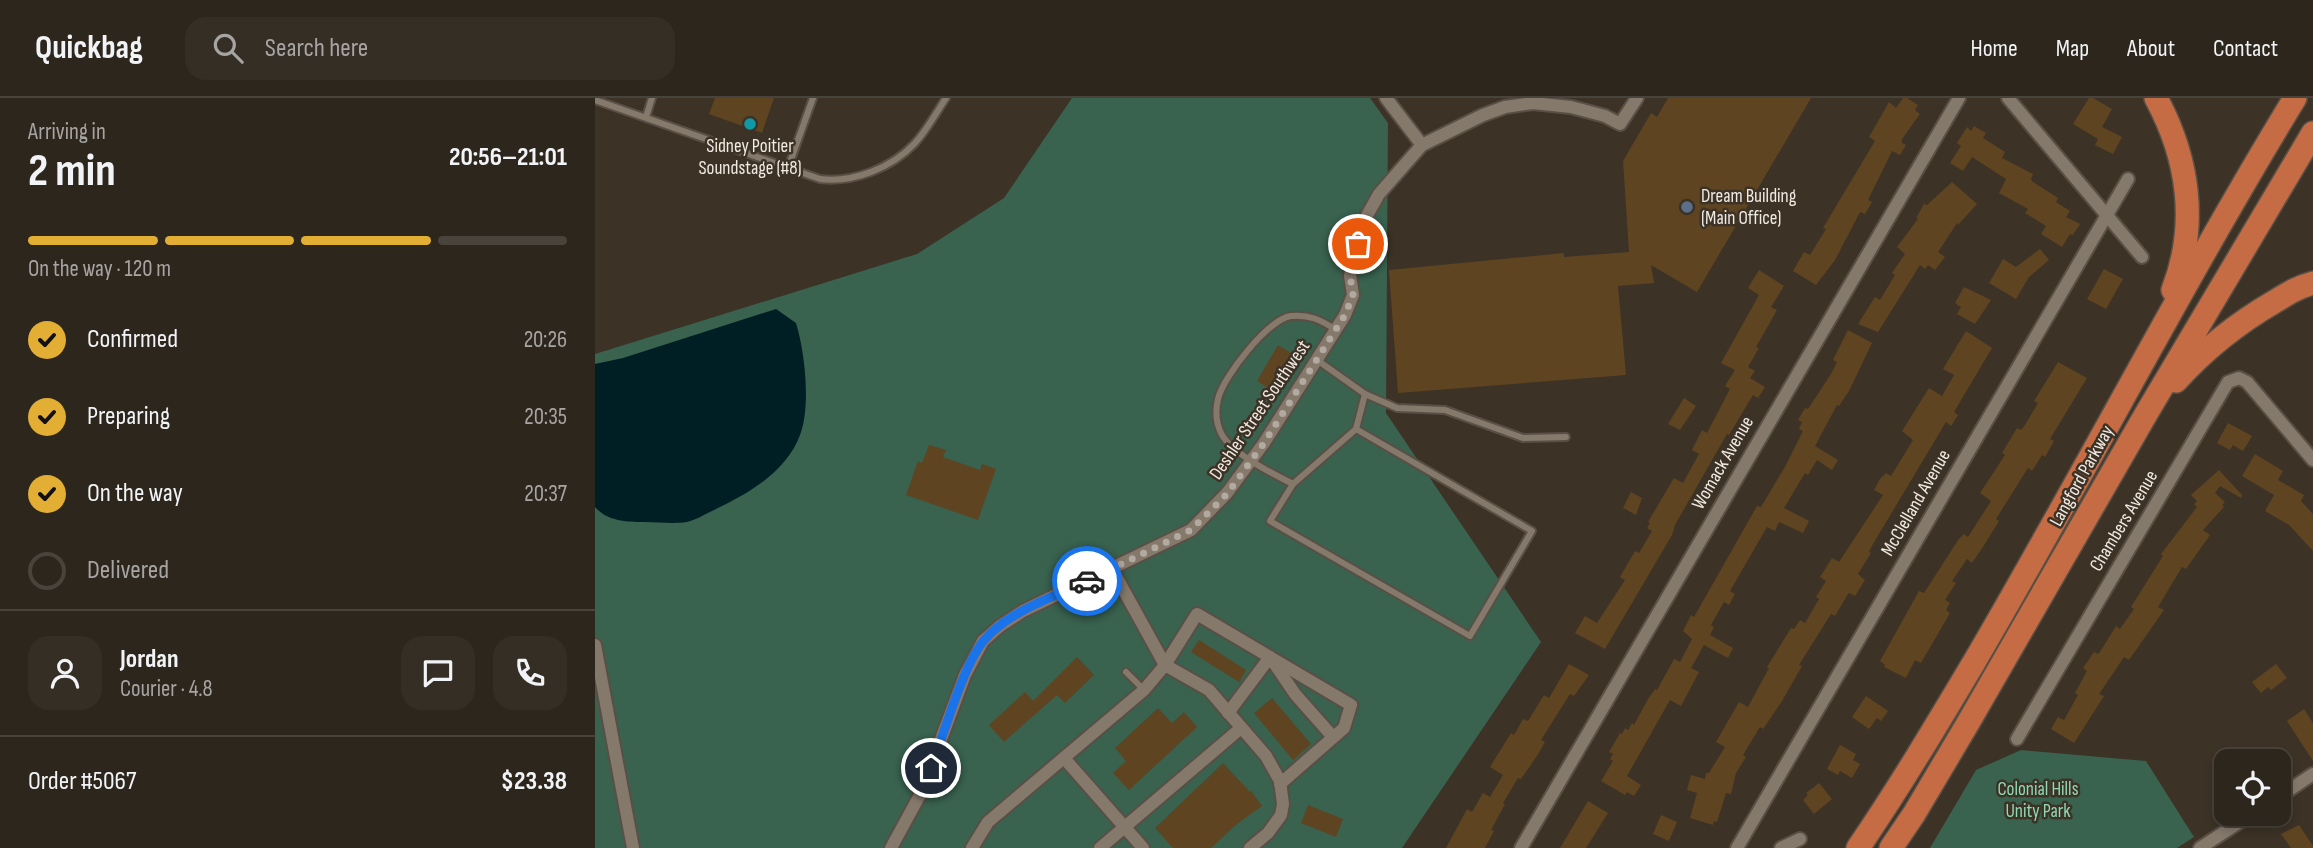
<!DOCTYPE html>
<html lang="en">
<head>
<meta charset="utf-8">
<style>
  body { margin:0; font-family:"Sofia Sans Condensed",sans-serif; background:#352e25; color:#f1f3f6; height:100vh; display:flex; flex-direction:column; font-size:26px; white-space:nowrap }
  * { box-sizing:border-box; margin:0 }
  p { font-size:23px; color:#a7a5a3 }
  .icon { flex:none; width:38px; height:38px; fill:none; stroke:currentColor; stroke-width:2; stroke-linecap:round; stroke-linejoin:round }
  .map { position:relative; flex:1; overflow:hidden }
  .details { display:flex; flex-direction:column; background:#2d261c; width:595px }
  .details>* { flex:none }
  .fabs { position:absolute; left:1619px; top:651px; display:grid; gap:14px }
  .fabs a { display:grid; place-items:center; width:77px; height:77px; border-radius:14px; background:#2d261c; box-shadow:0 4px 10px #0003,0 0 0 2px #48433b; font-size:35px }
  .pin { position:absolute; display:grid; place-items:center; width:60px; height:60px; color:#fff; margin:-30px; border:4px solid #fff; border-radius:50%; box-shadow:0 2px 7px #0007 }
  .courier { position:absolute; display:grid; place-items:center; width:70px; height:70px; margin:-35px; border:5px solid #1a73e8; border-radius:50%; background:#fff; color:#222; box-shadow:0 2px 9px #0007 }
  .headline em { font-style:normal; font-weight:700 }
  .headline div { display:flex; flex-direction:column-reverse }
  .headline { display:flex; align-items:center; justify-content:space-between; height:119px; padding:0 28px }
  h1 { font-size:46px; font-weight:700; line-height:52px }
  .bar { display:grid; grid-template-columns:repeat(4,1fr); gap:10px 7px; align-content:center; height:84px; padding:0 28px }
  .bar i { height:9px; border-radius:5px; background:#48433b }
  .bar .selected { background:#e3ae34 }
  .bar p { grid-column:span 4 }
  .line { display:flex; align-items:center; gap:18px; padding:0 28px; border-top:2px solid #48433b }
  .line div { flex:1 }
  .round { display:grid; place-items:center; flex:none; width:74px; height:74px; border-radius:21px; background:#352e25 }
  ol { padding:0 28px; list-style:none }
  li { display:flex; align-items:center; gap:21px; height:77px }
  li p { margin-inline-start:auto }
  li .icon { padding:7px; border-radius:50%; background:#e3ae34; color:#111; stroke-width:4 }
  li:last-child { color:#a7a5a3 }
  li i { width:38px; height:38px; border:4px solid #48433b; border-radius:50% }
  header { display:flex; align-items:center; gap:42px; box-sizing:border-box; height:98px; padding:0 35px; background:#2d261c; border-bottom:2px solid #48433b }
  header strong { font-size:33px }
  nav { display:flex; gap:38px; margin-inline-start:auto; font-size:24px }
  .search { width:490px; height:63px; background:#352e25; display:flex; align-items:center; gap:18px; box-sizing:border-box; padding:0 24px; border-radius:21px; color:#a7a5a3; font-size:26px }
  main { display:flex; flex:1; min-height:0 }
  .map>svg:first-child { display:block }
  .green { fill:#39624f }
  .water { fill:#001f24 }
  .building { fill:#5f4421 }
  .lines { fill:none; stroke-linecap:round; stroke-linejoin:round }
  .service-casing { stroke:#594f45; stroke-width:10 }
  .minor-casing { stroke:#594f45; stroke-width:16 }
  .motorway-casing { stroke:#594f45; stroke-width:26 }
  .service { stroke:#85796b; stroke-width:6 }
  .minor { stroke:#85796b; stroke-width:12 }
  .motorway { stroke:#c56c44; stroke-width:23 }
  .done { stroke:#b2aaa0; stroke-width:7; stroke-dasharray:0 12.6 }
  .route { stroke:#1a73e8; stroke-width:9 }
  .culture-dot { fill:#0f9aa8; stroke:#3c3226; stroke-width:2.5 }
  .service-dot { fill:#5c6f8a; stroke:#3c3226; stroke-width:2.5 }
  .labels { text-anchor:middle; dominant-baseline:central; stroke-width:5; stroke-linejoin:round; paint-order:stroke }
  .poi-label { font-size:19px; fill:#f1eae2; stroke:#3c3226 }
  .street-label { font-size:19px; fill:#f1eae2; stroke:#3c3226 }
  .park-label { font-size:19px; fill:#8ddab5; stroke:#3c3226 }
</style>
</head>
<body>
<header>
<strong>Quickbag</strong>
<div class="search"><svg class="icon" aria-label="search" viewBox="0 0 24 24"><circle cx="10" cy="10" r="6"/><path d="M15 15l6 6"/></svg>Search here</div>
<nav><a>Home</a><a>Map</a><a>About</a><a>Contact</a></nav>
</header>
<main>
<section class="details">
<div class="headline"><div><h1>2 min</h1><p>Arriving in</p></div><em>20:56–21:01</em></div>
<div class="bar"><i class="selected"></i><i class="selected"></i><i class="selected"></i><i></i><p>On the way · 120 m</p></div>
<ol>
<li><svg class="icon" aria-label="check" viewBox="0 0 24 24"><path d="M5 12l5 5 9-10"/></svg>Confirmed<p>20:26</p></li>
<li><svg class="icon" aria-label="check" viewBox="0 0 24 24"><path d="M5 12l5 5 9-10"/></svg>Preparing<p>20:35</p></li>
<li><svg class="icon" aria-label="check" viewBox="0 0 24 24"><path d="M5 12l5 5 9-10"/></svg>On the way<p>20:37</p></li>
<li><i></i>Delivered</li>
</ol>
<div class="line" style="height:126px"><a class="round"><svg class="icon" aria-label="person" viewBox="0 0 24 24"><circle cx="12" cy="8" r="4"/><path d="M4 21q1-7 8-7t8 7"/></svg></a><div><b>Jordan</b><p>Courier · 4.8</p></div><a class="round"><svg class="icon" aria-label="chat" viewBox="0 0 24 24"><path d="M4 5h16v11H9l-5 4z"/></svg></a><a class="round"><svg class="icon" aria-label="phone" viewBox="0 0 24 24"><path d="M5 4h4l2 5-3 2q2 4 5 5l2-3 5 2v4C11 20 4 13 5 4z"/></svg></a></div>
<div class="line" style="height:91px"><div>Order #5067</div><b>$23.38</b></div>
</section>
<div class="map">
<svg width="1718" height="750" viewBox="0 0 1718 750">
  <rect width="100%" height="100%" fill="#3c3226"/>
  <!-- green -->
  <g class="green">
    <polygon points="477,0 775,0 793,25 791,315 946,544 807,750 0,750 0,256 322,156 409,100"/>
    <polygon points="1426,652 1551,663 1599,739 1582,750 1335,750 1381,672"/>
  </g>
  <!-- water -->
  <path class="water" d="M181,211L201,225C210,254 216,309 205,337C191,375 151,397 117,413C110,416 101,422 92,424C79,426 63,424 49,424C31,424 12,423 0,409V266L28,260Z"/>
  <!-- building -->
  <g class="building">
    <polygon points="120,0 179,0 167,35 114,16"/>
    <polygon points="1073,0 1216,0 1102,194 1056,167 1059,185 1023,188 1031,277 803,295 794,172 969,155 969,159 1034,154 1028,63 1056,15 1062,19"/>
    <polygon points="1308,0 1312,0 1323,7 1320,12 1325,16 1307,41 1307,45 1311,47 1305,57 1297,53 1273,102 1277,104 1270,116 1265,114 1240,162 1221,187 1198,173 1209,154 1215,157 1231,131 1228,130 1280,43 1274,39 1294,4 1301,10"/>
    <polygon points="1494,0 1498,0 1517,11 1507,29 1527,39 1518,56 1500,47 1503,41 1478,26"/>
    <polygon points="1379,28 1391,35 1388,40 1410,54 1407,60 1438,76 1436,81 1438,84 1463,100 1461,104 1475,113 1471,119 1485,126 1478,137 1475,136 1467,149 1446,136 1451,128 1430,115 1433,111 1404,95 1411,81 1377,59 1368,73 1355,65 1366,48 1362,45 1372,29 1376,33"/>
    <polygon points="1357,84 1382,106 1363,127 1362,125 1343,154 1350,159 1340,172 1333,167 1330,171 1325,167 1283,234 1263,226 1280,199 1285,202 1300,177 1297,175 1310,156 1302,149 1323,121 1321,120 1329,106 1332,107"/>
    <polygon points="1445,151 1454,162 1434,179 1421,201 1394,185 1408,161 1421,169"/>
    <polygon points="1509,171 1528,181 1511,211 1492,201"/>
    <polygon points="1164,172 1189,188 1176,209 1182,212 1161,249 1164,250 1153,269 1160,273 1155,280 1170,289 1163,300 1158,297 1134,337 1132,336 1080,427 1077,437 1010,551 980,535 990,518 1002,525 1030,482 1025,479 1040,453 1044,455 1057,433 1052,430 1055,425 1053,424 1079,380 1088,385 1104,356 1097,352 1107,332 1112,335 1135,291 1130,288 1140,272 1126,265 1164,197 1153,190"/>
    <polygon points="1369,189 1396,202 1380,226 1362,216 1366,209 1360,205"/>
    <polygon points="1253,232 1277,245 1254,293 1244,308 1242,307 1220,348 1243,362 1237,372 1222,362 1213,377 1210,375 1189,410 1214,423 1208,435 1184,424 1180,433 1172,429 1135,493 1140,496 1134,507 1129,504 1116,527 1119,529 1115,537 1138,550 1133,560 1109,547 1096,570 1104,574 1086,608 1075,602 1032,678 1046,687 1039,698 1032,694 1030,697 1006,683 1018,663 1015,661 1018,656 1014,654 1025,635 1027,636 1030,630 1033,632 1037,625 1039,627 1053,601 1060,591 1062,592 1079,561 1085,564 1097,541 1088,533 1096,517 1099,519 1162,408 1166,409 1191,367 1208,333 1204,331 1207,324 1203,322 1210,310 1213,311 1236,276 1242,264 1238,262"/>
    <polygon points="1371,233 1397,250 1359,314 1363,317 1356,328 1351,324 1278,446 1274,454 1276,455 1263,476 1270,482 1260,498 1254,495 1253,496 1240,518 1236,516 1204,567 1207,568 1187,603 1168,631 1165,629 1148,657 1151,659 1141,675 1136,696 1131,695 1122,724 1119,723 1118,727 1095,720 1102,695 1092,692 1096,677 1110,681 1111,675 1114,675 1130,649 1121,644 1144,604 1153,609 1174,570 1172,569 1196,530 1199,531 1205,522 1210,525 1224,501 1221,499 1231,483 1225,479 1237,460 1244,464 1288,397 1279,392 1285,381 1291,375 1296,378 1318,342 1307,333 1334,290 1347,298 1359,277 1348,271"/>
    <polygon points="683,247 703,259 681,295 662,283"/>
    <polygon points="1463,264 1492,280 1455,341 1459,343 1450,359 1447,357 1437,373 1433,370 1401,421 1404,423 1388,449 1377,465 1372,461 1357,483 1361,485 1350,502 1355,505 1351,512 1355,515 1326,565 1320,562 1311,580 1289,569 1290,567 1285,563 1324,493 1329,495 1363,442 1369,436 1373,439 1396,403 1385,395 1410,357 1407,355 1422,330 1426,332 1430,327 1443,305 1439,303"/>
    <polygon points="1089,300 1101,308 1085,332 1073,326"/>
    <polygon points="1633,325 1657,338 1648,353 1638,347 1635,352 1622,345"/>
    <polygon points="334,347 351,352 348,359 385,372 387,366 401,371 383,422 311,397 323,363 327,365"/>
    <polygon points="1660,356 1688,373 1683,382 1709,397 1706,403 1718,416 1718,453 1694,427 1670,413 1679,397 1647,378"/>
    <polygon points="1624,372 1647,397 1646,400 1625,388 1620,395 1630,404 1627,407 1629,409 1608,432 1615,437 1591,471 1587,469 1563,509 1569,512 1534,562 1529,559 1504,596 1509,598 1479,645 1456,631 1463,619 1469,622 1483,597 1480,595 1492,573 1488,570 1499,554 1503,556 1505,554 1521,528 1525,531 1539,511 1536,509 1568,458 1566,456 1602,409 1599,406 1602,403 1596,397"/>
    <polygon points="1036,394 1047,400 1041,417 1028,410"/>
    <polygon points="604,542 651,572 644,584 596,554"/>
    <polygon points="482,559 499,577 470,605 462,597 409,644 394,627 430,594 438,603"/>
    <polygon points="974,566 994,577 979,598 975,596 946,642 950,644 942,658 926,681 923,680 908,705 910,706 896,732 899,733 890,750 851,750 872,711 877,714 888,695 895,699 908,677 895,669 916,635 919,637 928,621 933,623 949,597 954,600"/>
    <polygon points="1681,566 1692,580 1676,592 1673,589 1666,595 1657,584"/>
    <polygon points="1271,598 1293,613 1286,623 1282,620 1274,631 1257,619"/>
    <polygon points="677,600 716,646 698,662 659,615"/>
    <polygon points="563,610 577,625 589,614 602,629 534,692 518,675 531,663 520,650"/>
    <polygon points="1709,611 1718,625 1718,663 1692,623"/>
    <polygon points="1245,647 1261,656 1258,662 1265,666 1257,680 1245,673 1243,677 1232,671"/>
    <polygon points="628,665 655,694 656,693 667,708 642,726 616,750 578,750 560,730"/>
    <polygon points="1224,685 1237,701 1219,716 1208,702 1213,697 1211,695"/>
    <polygon points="993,703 1013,715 991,750 965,750"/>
    <polygon points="713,707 748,721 741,739 706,725"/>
    <polygon points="1066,717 1082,724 1074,743 1058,736"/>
    <polygon points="1704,727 1718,748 1718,750 1696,750 1686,736"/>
  </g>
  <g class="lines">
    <defs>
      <g id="service">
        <path d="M0,2L225,81C258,85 297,70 320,45C332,32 341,15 351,0"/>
        <polyline points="51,19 57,0"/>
        <polyline points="193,70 218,0"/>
        <polyline points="722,262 770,296 802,310 850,312 928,340 971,339"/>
        <polyline points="761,331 937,433 875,538 675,423 698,386 761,331 770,296"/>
        <path d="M698,386C678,376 638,356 627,337C621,326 620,314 623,301C628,279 673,221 696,218C714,216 726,222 741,232"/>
        <polyline points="531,574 549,592"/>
      </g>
      <g id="minor">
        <polyline points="791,0 827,47"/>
        <polyline points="1413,0 1547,159"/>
        <polyline points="517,471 570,567 614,592 671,658 685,683 688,706 686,717 673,735 655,750"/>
        <polyline points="0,547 38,750"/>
        <polyline points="633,615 675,559 700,596 738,639"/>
        <polyline points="1422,641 1633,284 1644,280 1652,284 1718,362"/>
        <polyline points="469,660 548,750"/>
        <polyline points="1684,699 1718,676"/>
        <polyline points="296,750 326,695 370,577 388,543 405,528 428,513 596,432 632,395 669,345 750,217 758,197 755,177 770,121 784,96 827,47 888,17 910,9 938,5 976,9 1010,18 1025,26 1042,0"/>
        <polyline points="377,750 393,724 549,592 570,567 602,516 756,607 749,630 685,686"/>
        <polyline points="505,750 646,630"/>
        <polyline points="926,750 1364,0"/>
        <polyline points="1142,750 1533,81"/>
        <polyline points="1186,750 1205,741"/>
        <polyline points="1605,750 1657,716"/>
      </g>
      <g id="motorway">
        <path d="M1561,0C1594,61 1603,127 1578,192"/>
        <path d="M1581,283C1611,250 1641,226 1679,204C1692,196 1703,189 1718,185"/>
        <path d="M1263,750C1304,690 1341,628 1378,566C1488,379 1587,185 1700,0"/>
        <polyline points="1296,750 1319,716 1373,625 1551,316 1718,35"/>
      </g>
    </defs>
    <!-- service casing -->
    <use href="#service" class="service-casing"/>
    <!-- minor casing -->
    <use href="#minor" class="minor-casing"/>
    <!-- motorway casing -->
    <use href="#motorway" class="motorway-casing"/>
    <!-- service -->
    <use href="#service" class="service"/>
    <!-- minor -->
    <use href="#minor" class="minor"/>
    <!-- motorway -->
    <use href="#motorway" class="motorway"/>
  </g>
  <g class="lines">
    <!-- done -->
    <polyline class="done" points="492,483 596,432 632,396 669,345 750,217 758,197 755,177 763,146"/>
    <!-- route -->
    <path class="route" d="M336,670C349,637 368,566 390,541C415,513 458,499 492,483"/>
  </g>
  <!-- markers -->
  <circle class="culture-dot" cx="155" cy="26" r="7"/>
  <circle class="service-dot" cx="1092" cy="109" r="7"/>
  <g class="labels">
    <!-- poi labels -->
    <g class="poi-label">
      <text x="155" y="48">Sidney Poitier<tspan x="155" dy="22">Soundstage (#8)</tspan></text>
      <text x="1106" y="98" text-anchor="start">Dream Building<tspan x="1106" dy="22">(Main Office)</tspan></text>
    </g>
    <!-- street labels -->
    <g class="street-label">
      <text transform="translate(665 312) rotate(-56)">Deshler Street Southwest</text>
      <text transform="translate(1128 365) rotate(-60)">Womack Avenue</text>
      <text transform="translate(1487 378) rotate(-61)">Langford Parkway</text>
      <text transform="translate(1321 405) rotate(-60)">McClelland Avenue</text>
      <text transform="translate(1529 423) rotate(-59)">Chambers Avenue</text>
    </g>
    <!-- park labels -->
    <g class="park-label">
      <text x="1443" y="691">Colonial Hills<tspan x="1443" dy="22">Unity Park</tspan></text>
    </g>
  </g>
</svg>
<div class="fabs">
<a><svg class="icon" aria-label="locate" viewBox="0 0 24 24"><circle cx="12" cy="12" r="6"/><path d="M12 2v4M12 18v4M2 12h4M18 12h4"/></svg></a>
</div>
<div class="pin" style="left:763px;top:146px;background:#ea580c"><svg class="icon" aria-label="bag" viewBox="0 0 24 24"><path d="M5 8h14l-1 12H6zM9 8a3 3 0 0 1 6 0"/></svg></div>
<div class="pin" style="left:336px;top:670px;background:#1f2937"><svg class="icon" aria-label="home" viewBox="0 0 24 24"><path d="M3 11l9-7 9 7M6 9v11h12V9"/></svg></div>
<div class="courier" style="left:492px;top:483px"><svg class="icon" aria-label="car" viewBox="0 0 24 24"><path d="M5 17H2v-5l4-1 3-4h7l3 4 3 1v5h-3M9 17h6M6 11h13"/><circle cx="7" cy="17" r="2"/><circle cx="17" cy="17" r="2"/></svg></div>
</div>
</main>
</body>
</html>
